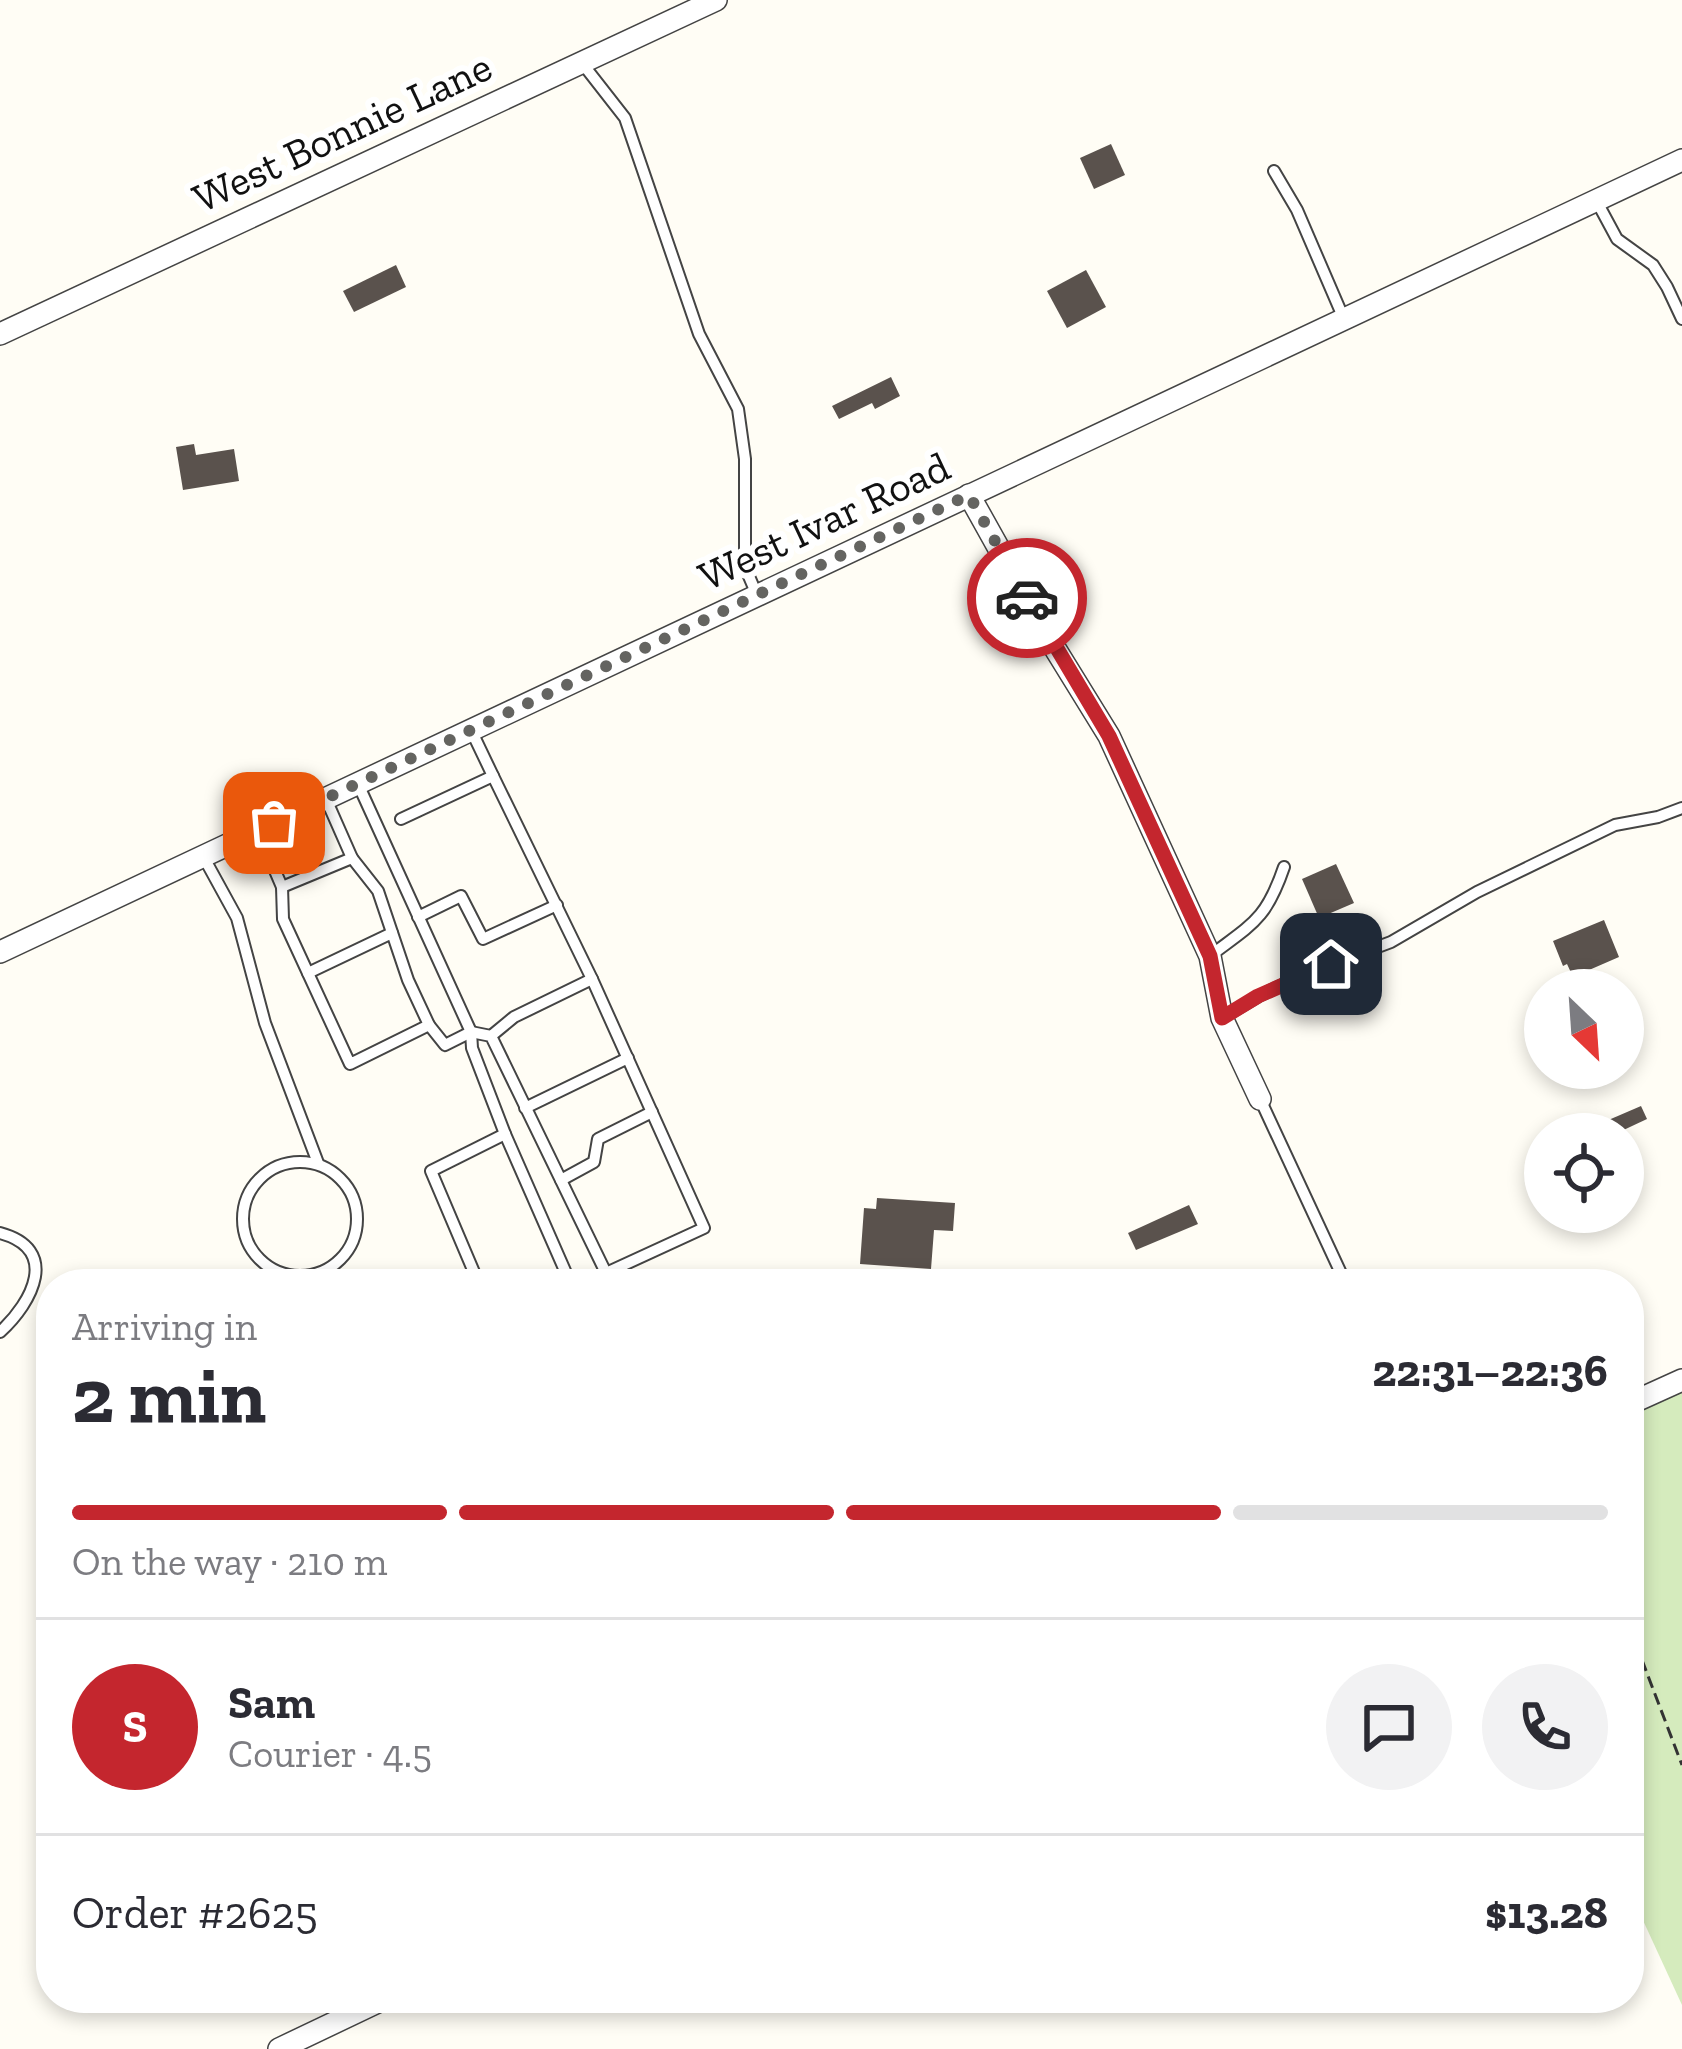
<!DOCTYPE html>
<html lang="en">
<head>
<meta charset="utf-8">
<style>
  body { margin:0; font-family:"Zilla Slab",serif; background:#f2f2f3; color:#2b2b33; height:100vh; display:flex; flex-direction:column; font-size:45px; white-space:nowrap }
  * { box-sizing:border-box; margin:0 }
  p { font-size:39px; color:#7c7c81 }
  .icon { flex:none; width:66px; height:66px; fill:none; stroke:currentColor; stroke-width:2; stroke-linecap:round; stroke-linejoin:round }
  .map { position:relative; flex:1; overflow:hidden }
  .side { position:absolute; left:36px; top:1269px; width:1608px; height:744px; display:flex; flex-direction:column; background:#fff; border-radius:48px; box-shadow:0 6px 18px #0003 }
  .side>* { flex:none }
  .needle { width:78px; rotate:155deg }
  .controls { position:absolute; left:1524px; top:969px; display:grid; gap:24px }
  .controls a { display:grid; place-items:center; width:120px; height:120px; border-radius:50%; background:#fff; box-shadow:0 6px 18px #0003; font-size:60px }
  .pin { position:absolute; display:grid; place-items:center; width:102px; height:102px; color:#fff; margin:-51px; border-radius:24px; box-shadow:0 6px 18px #0006 }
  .courier { position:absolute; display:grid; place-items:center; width:120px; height:120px; margin:-60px; border:9px solid #c4262e; border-radius:50%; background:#fff; color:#222; box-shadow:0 3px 15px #0007 }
  .head em { font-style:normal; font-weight:700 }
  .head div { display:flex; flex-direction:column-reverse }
  .head { display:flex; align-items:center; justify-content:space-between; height:204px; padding:0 36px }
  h1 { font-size:78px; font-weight:700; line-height:90px }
  .bar { display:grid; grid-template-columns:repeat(4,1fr); gap:18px 12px; align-content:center; height:144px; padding:0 36px }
  .bar i { height:15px; border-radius:9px; background:#e1e1e2 }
  .bar .on { background:#c4262e }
  .bar p { grid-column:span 4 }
  .line { display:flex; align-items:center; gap:30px; padding:0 36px; border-top:3px solid #e1e1e2 }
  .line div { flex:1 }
  .round { display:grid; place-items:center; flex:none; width:126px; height:126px; border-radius:63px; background:#f2f2f3 }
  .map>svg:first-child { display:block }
  .green { fill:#d5ebbd }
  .building { fill:#5a524d }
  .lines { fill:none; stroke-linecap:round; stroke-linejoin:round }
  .service-casing { stroke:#444; stroke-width:14 }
  .minor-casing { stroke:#444; stroke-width:24 }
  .path { stroke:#333; stroke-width:3; stroke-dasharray:12 6; stroke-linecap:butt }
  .service { stroke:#fff; stroke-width:10 }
  .minor { stroke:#fff; stroke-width:21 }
  .done { stroke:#646461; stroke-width:12; stroke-dasharray:0 21.6 }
  .route { stroke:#c4262e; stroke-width:15 }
  .labels { text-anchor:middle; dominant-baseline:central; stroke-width:12; stroke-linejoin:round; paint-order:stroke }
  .street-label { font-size:42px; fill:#111; stroke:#fff }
</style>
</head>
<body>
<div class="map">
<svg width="1682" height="2049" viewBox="0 0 1682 2049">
  <rect width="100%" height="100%" fill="#fffdf5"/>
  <!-- green -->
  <polygon class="green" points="1682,1389 1682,2005 1629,1890 1629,1414"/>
  <!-- building -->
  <g class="building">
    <polygon points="1111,144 1125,175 1094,189 1080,158"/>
    <polygon points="396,265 406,287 354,312 343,291"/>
    <polygon points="1086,270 1106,307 1067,328 1047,291"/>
    <polygon points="891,377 900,396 875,409 872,403 839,419 832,406"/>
    <polygon points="194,444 196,455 234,449 239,481 183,490 176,447"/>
    <polygon points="1336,864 1354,903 1319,918 1302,879"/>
    <polygon points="1604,920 1619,957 1573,977 1567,964 1563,966 1553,941"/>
    <polygon points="1641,1106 1647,1119 1615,1134 1576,1134"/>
    <polygon points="877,1198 955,1203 953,1231 934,1230 931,1269 860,1264 864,1208 876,1209"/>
    <polygon points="1189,1205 1198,1224 1136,1250 1128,1233"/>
  </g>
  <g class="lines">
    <defs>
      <g id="service">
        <polyline points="582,63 625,118 699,334 738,409 745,459 745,567 757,595"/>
        <polyline points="1274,171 1297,210 1344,319"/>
        <polyline points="1596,200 1617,239 1653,265 1667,287 1682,319"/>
        <polyline points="471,730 493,776"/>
        <polyline points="358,784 471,1032 472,1048 505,1134 566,1273 544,1284"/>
        <polyline points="401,819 493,776 592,979"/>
        <polyline points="258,831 282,887 352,858 326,799"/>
        <polyline points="203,856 237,918 265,1023 318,1163"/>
        <polyline points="282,887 283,919 350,1064 429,1025 408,980 378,891 352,858"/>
        <polyline points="418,917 461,896 483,939 557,905"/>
        <path d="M1210,956C1252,924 1266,920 1284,867"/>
        <polyline points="308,973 392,933"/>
        <polyline points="1222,1018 1259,996 1303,975 1391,942 1477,892 1615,825 1658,817 1682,808"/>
        <polyline points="429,1025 445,1045 471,1032 491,1036 606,1273 704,1228 592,979 514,1017 491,1036"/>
        <polyline points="1260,1099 1346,1284"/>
        <polyline points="525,1108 628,1058"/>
        <circle cx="300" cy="1219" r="57"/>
        <polyline points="561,1180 594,1162 598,1139 652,1112"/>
        <path d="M0,1233C60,1249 33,1302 0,1332"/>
        <polyline points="479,1284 431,1171 505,1134"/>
      </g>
      <g id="minor">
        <polyline points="0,334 716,0"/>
        <polyline points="969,495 1051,642 1109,736 1210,956 1222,1018 1260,1099"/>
        <polyline points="0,952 1682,160"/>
        <polyline points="1629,1404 1682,1380"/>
        <polyline points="279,2049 386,1998"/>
      </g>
    </defs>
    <!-- service casing -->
    <use href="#service" class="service-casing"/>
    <!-- minor casing -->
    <use href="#minor" class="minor-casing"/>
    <!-- path -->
    <polyline class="path" points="1629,1626 1682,1765"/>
    <!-- service -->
    <use href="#service" class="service"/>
    <!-- minor -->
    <use href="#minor" class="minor"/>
  </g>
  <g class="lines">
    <!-- done -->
    <polyline class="done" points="274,823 969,495 1027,598"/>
    <!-- route -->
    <polyline class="route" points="1027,598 1109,736 1210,956 1222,1018 1258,996 1331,964"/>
  </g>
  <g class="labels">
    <!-- street labels -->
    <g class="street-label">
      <text transform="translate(342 132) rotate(-25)">West Bonnie Lane</text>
      <text transform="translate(824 521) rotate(-25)">West Ivar Road</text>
    </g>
  </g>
</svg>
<div class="controls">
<a><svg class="needle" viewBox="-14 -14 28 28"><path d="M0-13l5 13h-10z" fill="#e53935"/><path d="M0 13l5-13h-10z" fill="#7c7c81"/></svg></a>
<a><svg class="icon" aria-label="locate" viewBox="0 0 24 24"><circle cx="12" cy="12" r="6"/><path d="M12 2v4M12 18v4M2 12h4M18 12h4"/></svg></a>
</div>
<div class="pin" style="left:274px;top:823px;background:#ea580c"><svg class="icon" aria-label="bag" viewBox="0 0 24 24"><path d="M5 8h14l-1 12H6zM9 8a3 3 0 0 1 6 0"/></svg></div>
<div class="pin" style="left:1331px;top:964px;background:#1f2937"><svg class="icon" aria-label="home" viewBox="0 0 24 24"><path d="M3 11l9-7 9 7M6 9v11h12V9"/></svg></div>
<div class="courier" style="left:1027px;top:598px"><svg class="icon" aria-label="car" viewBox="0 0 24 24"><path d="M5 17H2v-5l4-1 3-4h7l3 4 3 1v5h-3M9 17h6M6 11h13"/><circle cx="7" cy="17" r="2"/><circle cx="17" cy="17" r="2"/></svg></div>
<section class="side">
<div class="head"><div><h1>2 min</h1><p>Arriving in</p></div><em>22:31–22:36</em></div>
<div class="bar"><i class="on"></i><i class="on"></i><i class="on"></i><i></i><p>On the way · 210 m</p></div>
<div class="line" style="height:216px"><b class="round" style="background:#c4262e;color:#fff">S</b><div><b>Sam</b><p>Courier · 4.5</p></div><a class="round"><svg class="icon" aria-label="chat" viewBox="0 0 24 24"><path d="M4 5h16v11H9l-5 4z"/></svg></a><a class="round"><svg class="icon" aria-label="phone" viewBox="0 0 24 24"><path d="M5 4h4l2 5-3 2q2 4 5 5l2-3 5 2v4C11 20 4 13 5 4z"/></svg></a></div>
<div class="line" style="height:156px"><div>Order #2625</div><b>$13.28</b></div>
</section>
</div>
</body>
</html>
